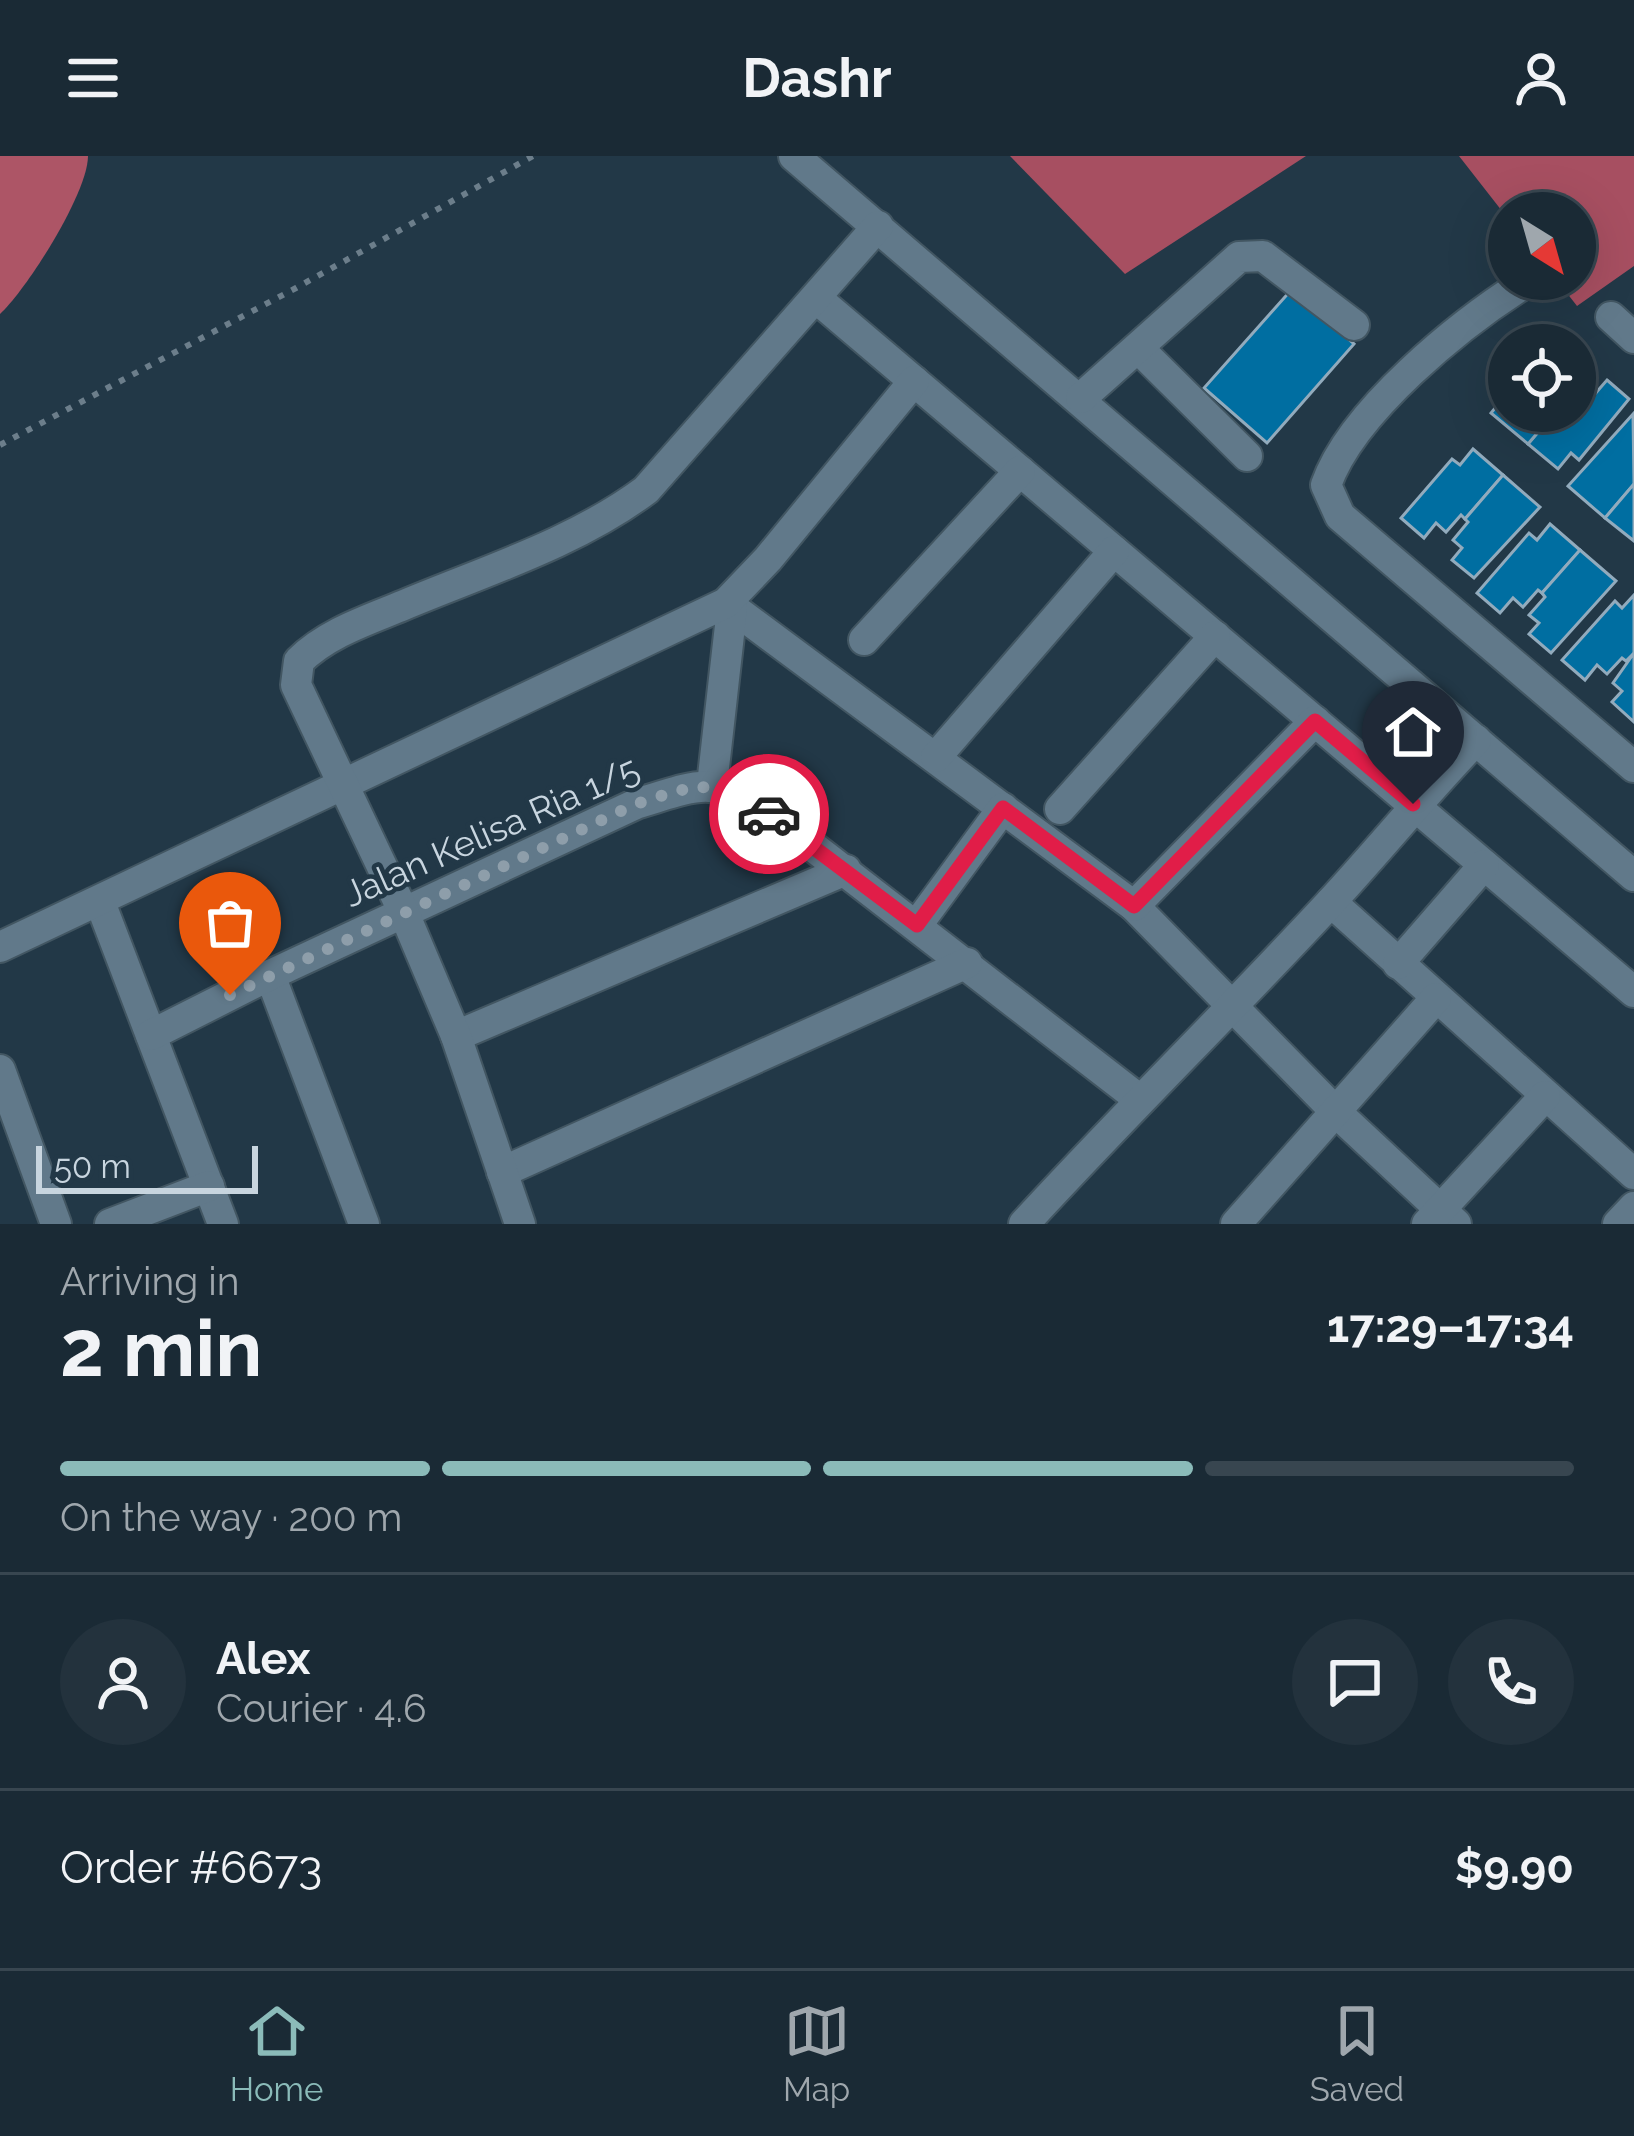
<!DOCTYPE html>
<html lang="en">
<head>
<meta charset="utf-8">
<style>
  body { margin:0; font-family:Raleway,sans-serif; background:#23323d; color:#f1f3f6; height:100vh; display:flex; flex-direction:column; font-size:45px; white-space:nowrap }
  * { box-sizing:border-box; margin:0 }
  p { font-size:39px; color:#9fa7ad }
  .icon { flex:none; width:66px; height:66px; fill:none; stroke:currentColor; stroke-width:2; stroke-linecap:round; stroke-linejoin:round }
  .map { position:relative; height:1068px; overflow:hidden }
  .sheet { display:flex; flex-direction:column; background:#1a2a35; flex:1 }
  .sheet>* { flex:none }
  .needle { width:78px; rotate:143deg }
  .controls { position:absolute; left:1488px; top:36px; display:grid; gap:24px }
  .controls a { display:grid; place-items:center; width:108px; height:108px; border-radius:50%; background:#1a2a35; box-shadow:0 12px 48px #0002,0 0 0 3px #384650; font-size:60px }
  .scale { position:absolute; left:36px; bottom:30px; width:222px; box-sizing:border-box; padding-left:12px; border:6px solid #c8d5df; border-top:0; font-size:33px; line-height:42px; white-space:nowrap; color:#c8d5df; -webkit-text-stroke:9px #223847; paint-order:stroke }
  .pin { position:absolute; display:grid; place-items:center; width:102px; height:102px; color:#fff; margin:-123px -51px; border-radius:50% 50% 50% 0; rotate:-45deg; box-shadow:0 0 12px #0007 }
  .pin .icon { rotate:45deg }
  .courier { position:absolute; display:grid; place-items:center; width:120px; height:120px; margin:-60px; border:9px solid #e11d48; border-radius:50%; background:#fff; color:#222; box-shadow:0 3px 15px #0007 }
  .overview em { font-style:normal; font-weight:700 }
  .overview div { display:flex; flex-direction:column-reverse }
  .overview { display:flex; align-items:center; justify-content:space-between; height:204px; padding:0 60px }
  h1 { font-size:78px; font-weight:700; line-height:90px }
  .bar { display:grid; grid-template-columns:repeat(4,1fr); gap:18px 12px; align-content:center; height:144px; padding:0 60px }
  .bar i { height:15px; border-radius:9px; background:#384650 }
  .bar .current { background:#8bbbb9 }
  .bar p { grid-column:span 4 }
  .line { display:flex; align-items:center; gap:30px; padding:0 60px; border-top:3px solid #384650 }
  .line div { flex:1 }
  .round { display:grid; place-items:center; flex:none; width:126px; height:126px; border-radius:63px; background:#23323d }
  header { display:flex; justify-content:space-between; align-items:center; height:156px; padding:0 60px; background:#1a2a35; font-size:54px; font-weight:700 }
  .menu { display:flex; justify-content:space-around; align-items:center; height:168px; border-top:3px solid #384650; background:#1a2a35; font-size:33px; color:#9fa7ad }
  .menu a { display:grid; justify-items:center; gap:6px }
  .menu .current { color:#8bbbb9 }
  .map>svg:first-child { display:block }
  .forest { fill:#a74f61 }
  .water { fill:#ad5566 }
  .building { fill:#006ea1; stroke:#92abbd; stroke-width:3 }
  .lines { fill:none; stroke-linecap:round; stroke-linejoin:round }
  .minor-casing { stroke:#425662; stroke-width:34 }
  .path { stroke:#6c7e8b; stroke-width:6; stroke-dasharray:6 9; stroke-linecap:butt }
  .minor { stroke:#61798a; stroke-width:30 }
  .done { stroke:#8e9eaa; stroke-width:12; stroke-dasharray:0 21.6 }
  .route { stroke:#e11d48; stroke-width:15 }
  .labels { text-anchor:middle; dominant-baseline:central; stroke-width:9; stroke-linejoin:round; paint-order:stroke }
  .street-label { font-size:36px; fill:#c8d5df; stroke:#223847 }
</style>
</head>
<body>
<header><svg class="icon" aria-label="menu" viewBox="0 0 24 24"><path d="M4 6h16M4 12h16M4 18h16"/></svg>Dashr<svg class="icon" aria-label="person" viewBox="0 0 24 24"><circle cx="12" cy="8" r="4"/><path d="M4 21q1-7 8-7t8 7"/></svg></header>
<div class="map">
<svg width="1634" height="1068" viewBox="0 0 1634 1068">
  <rect width="100%" height="100%" fill="#223847"/>
  <!-- forest -->
  <g class="forest">
    <polygon points="1010,0 1306,0 1125,118"/>
    <polygon points="1459,0 1634,0 1634,110 1577,150 1556,123 1575,123 1575,57 1509,57 1509,64"/>
  </g>
  <!-- water -->
  <path class="water" d="M0,0H88C88,37 27,133 0,158Z"/>
  <!-- building -->
  <g class="building">
    <polygon points="1292,133 1354,188 1267,287 1204,232"/>
    <polygon points="1607,224 1629,243 1579,304 1571,297 1558,313 1528,288 1556,255 1575,255 1575,241 1584,230 1594,239"/>
    <polygon points="1509,235 1509,255 1556,255 1528,288 1491,257"/>
    <polygon points="1633,258 1634,328 1605,362 1568,330"/>
    <polygon points="1473,293 1503,319 1465,363 1461,359 1446,376 1436,367 1424,382 1401,362 1452,303 1460,309"/>
    <polygon points="1503,319 1540,351 1474,422 1452,404 1462,392 1453,384 1468,366 1465,363"/>
    <polygon points="1634,328 1634,385 1605,362"/>
    <polygon points="1550,368 1580,394 1542,437 1538,434 1523,451 1513,442 1500,457 1477,437 1529,377 1537,384"/>
    <polygon points="1580,394 1616,425 1551,497 1529,478 1539,467 1529,459 1545,441 1542,437"/>
    <polygon points="1634,439 1634,497 1626,505 1622,502 1607,518 1597,509 1585,524 1562,504 1615,445 1622,452"/>
    <polygon points="1634,497 1634,566 1612,546 1622,535 1613,527"/>
  </g>
  <g class="lines">
    <defs>
      <g id="minor">
        <polyline points="794,0 1634,720"/>
        <path d="M1525,127C1460,168 1352,255 1326,329L1340,360L1634,611"/>
        <polyline points="816,142 1634,836"/>
        <polyline points="1611,161 1634,182"/>
        <polyline points="1138,192 1247,300"/>
        <polyline points="1081,242 1239,101 1263,100 1354,169"/>
        <polyline points="726,447 1134,750 1337,957 1456,1068"/>
        <polyline points="864,484 1020,315"/>
        <polyline points="936,601 1114,395"/>
        <polyline points="712,629 732,452"/>
        <polyline points="1060,653 1215,480"/>
        <polyline points="100,746 223,1068"/>
        <polyline points="1331,746 1634,1018"/>
        <polyline points="1134,750 1315,565"/>
        <polyline points="917,769 1003,652"/>
        <polyline points="0,791 726,447 768,403 914,225"/>
        <polyline points="1398,808 1484,709"/>
        <polyline points="270,819 364,1068"/>
        <path d="M151,879L270,819L636,648C710,624 715,621 781,666L1139,943"/>
        <polyline points="456,880 846,714"/>
        <polyline points="0,914 56,1068"/>
        <polyline points="502,1016 967,807"/>
        <polyline points="110,1068 209,1030"/>
        <path d="M520,1068L456,880L404,757L296,529L299,505C327,477 368,464 404,449C485,415 575,387 646,334L878,70"/>
        <path d="M1024,1068C1124,959 1229,856 1329,748C1379,694 1425,637 1476,584"/>
        <polyline points="1236,1068 1436,842"/>
        <polyline points="1427,1068 1545,940"/>
        <polyline points="1618,1068 1634,1051"/>
      </g>
    </defs>
    <!-- minor casing -->
    <use href="#minor" class="minor-casing"/>
    <!-- path -->
    <polyline class="path" points="0,289 296,132 533,0"/>
    <!-- minor -->
    <use href="#minor" class="minor"/>
  </g>
  <g class="lines">
    <!-- done -->
    <path class="done" d="M230,839L636,648C697,628 713,620 769,658"/>
    <!-- route -->
    <polyline class="route" points="769,658 917,769 1003,652 1134,750 1315,565 1413,648"/>
  </g>
  <g class="labels">
    <!-- street labels -->
    <g class="street-label">
      <text transform="translate(491 675) rotate(-24)">Jalan Kelisa Ria 1/5</text>
    </g>
  </g>
</svg>
<div class="controls">
<a><svg class="needle" viewBox="-14 -14 28 28"><path d="M0-13l5 13h-10z" fill="#e53935"/><path d="M0 13l5-13h-10z" fill="#9fa7ad"/></svg></a>
<a><svg class="icon" aria-label="locate" viewBox="0 0 24 24"><circle cx="12" cy="12" r="6"/><path d="M12 2v4M12 18v4M2 12h4M18 12h4"/></svg></a>
</div>
<div class="scale">50 m</div>
<div class="pin" style="left:230px;top:839px;background:#ea580c"><svg class="icon" aria-label="bag" viewBox="0 0 24 24"><path d="M5 8h14l-1 12H6zM9 8a3 3 0 0 1 6 0"/></svg></div>
<div class="pin" style="left:1413px;top:648px;background:#1f2937"><svg class="icon" aria-label="home" viewBox="0 0 24 24"><path d="M3 11l9-7 9 7M6 9v11h12V9"/></svg></div>
<div class="courier" style="left:769px;top:658px"><svg class="icon" aria-label="car" viewBox="0 0 24 24"><path d="M5 17H2v-5l4-1 3-4h7l3 4 3 1v5h-3M9 17h6M6 11h13"/><circle cx="7" cy="17" r="2"/><circle cx="17" cy="17" r="2"/></svg></div>
</div>
<section class="sheet">
<div class="overview"><div><h1>2 min</h1><p>Arriving in</p></div><em>17:29–17:34</em></div>
<div class="bar"><i class="current"></i><i class="current"></i><i class="current"></i><i></i><p>On the way · 200 m</p></div>
<div class="line" style="height:216px"><a class="round"><svg class="icon" aria-label="person" viewBox="0 0 24 24"><circle cx="12" cy="8" r="4"/><path d="M4 21q1-7 8-7t8 7"/></svg></a><div><b>Alex</b><p>Courier · 4.6</p></div><a class="round"><svg class="icon" aria-label="chat" viewBox="0 0 24 24"><path d="M4 5h16v11H9l-5 4z"/></svg></a><a class="round"><svg class="icon" aria-label="phone" viewBox="0 0 24 24"><path d="M5 4h4l2 5-3 2q2 4 5 5l2-3 5 2v4C11 20 4 13 5 4z"/></svg></a></div>
<div class="line" style="height:156px"><div>Order #6673</div><b>$9.90</b></div>
</section>
<nav class="menu">
<a class="current"><svg class="icon" aria-label="home" viewBox="0 0 24 24"><path d="M3 11l9-7 9 7M6 9v11h12V9"/></svg>Home</a>
<a><svg class="icon" aria-label="map" viewBox="0 0 24 24"><path d="M3 6l6-2 6 2 6-2v14l-6 2-6-2-6 2zM9 4v14M15 6v14"/></svg>Map</a>
<a><svg class="icon" aria-label="saved" viewBox="0 0 24 24"><path d="M7 4h10v16l-5-4-5 4z"/></svg>Saved</a>
</nav>
</body>
</html>
